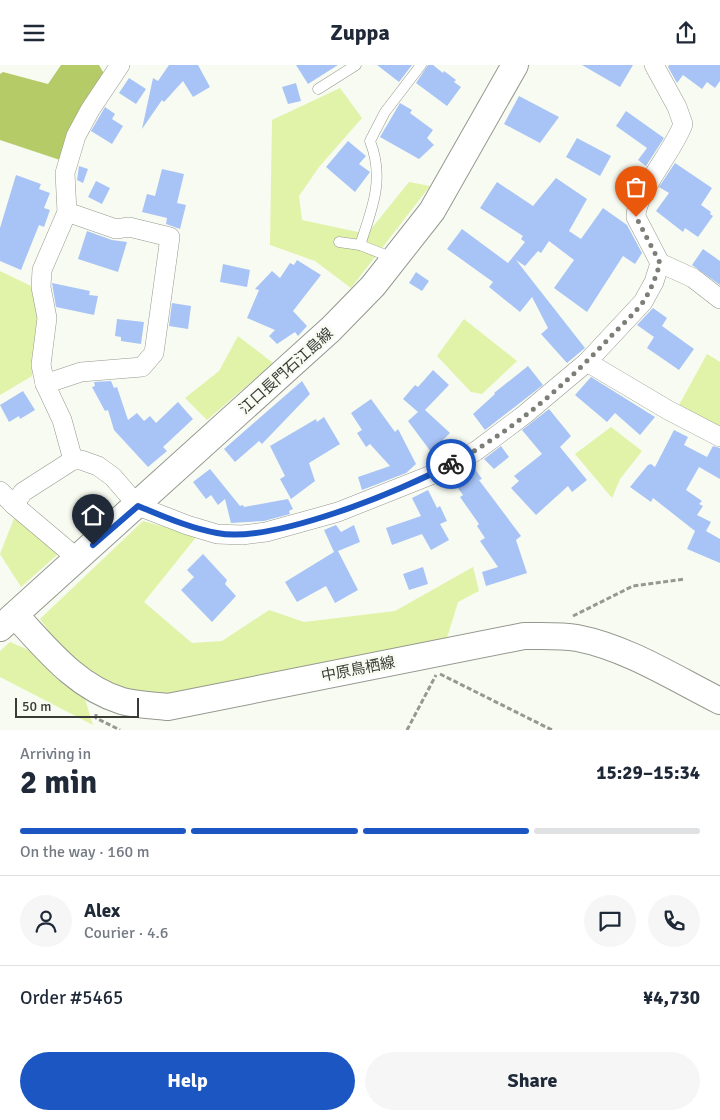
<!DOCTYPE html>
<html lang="en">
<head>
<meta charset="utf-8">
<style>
  body { margin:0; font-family:Signika,"Noto Sans JP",sans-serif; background:#f6f6f7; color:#1f2937; height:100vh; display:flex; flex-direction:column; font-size:19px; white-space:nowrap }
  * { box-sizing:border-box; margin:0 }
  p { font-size:16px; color:#747a83 }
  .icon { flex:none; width:28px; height:28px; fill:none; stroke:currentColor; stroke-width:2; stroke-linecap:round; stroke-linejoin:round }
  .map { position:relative; height:665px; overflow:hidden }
  .sheet { display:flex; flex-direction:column; background:#fff; flex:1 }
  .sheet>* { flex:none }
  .scale { position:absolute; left:15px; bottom:12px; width:124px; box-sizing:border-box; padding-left:5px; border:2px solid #3a3b37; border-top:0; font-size:14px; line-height:18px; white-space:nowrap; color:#3a3b37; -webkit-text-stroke:4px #f8fbf1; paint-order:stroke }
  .pin { position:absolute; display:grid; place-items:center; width:42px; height:42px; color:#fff; margin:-51px -21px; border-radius:50% 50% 50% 0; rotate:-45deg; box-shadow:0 0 5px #0007 }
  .pin .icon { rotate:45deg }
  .courier { position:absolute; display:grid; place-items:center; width:50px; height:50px; margin:-25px; border:4px solid #1b56c2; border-radius:50%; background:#fff; color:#222; box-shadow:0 1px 6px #0007 }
  .headline em { font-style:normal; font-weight:700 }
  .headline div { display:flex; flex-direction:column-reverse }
  .headline { display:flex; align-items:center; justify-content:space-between; height:85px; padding:0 20px }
  h1 { font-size:32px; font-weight:700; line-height:38px }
  .bar { display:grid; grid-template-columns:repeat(4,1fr); gap:8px 5px; align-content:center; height:60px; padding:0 20px }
  .bar i { height:6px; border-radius:4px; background:#e0e1e3 }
  .bar .current { background:#1b56c2 }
  .bar p { grid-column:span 4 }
  .line { display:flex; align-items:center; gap:12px; padding:0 20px; border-top:1px solid #e0e1e3 }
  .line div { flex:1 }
  .round { display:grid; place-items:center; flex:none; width:52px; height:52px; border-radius:26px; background:#f6f6f7 }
  .button { display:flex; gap:10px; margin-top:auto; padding:10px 20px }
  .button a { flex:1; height:58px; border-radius:30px; background:#1b56c2; color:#fff; font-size:20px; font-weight:700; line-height:58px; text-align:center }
  .button a+a { background:#f6f6f7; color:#1f2937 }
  header { display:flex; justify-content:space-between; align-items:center; height:65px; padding:0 20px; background:#fff; font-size:22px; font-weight:700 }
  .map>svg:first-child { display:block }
  .green { fill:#e0f3a9 }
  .forest { fill:#b5cb67 }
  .building { fill:#a8c4f6 }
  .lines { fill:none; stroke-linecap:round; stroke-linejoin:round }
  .lane-casing { stroke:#95988f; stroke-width:11 }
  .street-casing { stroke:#95988f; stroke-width:20 }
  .secondary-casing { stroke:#95988f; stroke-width:28 }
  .path { stroke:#969891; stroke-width:3; stroke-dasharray:5 2.5; stroke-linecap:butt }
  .lane { stroke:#fff; stroke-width:10 }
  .street { stroke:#fff; stroke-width:19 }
  .secondary { stroke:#fff; stroke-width:26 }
  .done { stroke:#7c7e78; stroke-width:5; stroke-dasharray:0 9 }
  .route { stroke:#1b56c2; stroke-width:6 }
  .labels { text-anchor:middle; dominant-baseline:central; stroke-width:5; stroke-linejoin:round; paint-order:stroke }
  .street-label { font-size:15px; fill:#3a3b37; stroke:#f8fbf1 }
</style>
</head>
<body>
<header><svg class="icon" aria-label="menu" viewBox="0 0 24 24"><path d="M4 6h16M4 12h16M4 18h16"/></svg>Zuppa<svg class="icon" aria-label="share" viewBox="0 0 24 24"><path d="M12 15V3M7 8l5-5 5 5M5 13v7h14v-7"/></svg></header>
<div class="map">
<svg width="720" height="665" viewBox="0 0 720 665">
  <rect width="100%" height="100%" fill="#f8fbf1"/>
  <!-- green -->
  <g class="green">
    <polygon points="340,23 362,53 319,102 299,131 302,155 367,169 409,117 430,121 351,223 315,196 270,180 272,55"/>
    <polygon points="0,206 31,221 42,256 32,311 0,330"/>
    <polygon points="464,254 517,296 482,329 471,327 437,291"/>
    <polygon points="238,271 273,298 207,355 185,333 219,306"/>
    <polygon points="707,289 720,297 720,362 679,340"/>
    <polygon points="611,362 642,386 620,414 612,433 575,389"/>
    <polygon points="15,451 58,489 21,522 0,489"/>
    <polygon points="143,456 197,471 144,537 192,578 222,576 269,545 304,557 395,546 473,502 479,526 458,537 447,573 174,629 137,627 102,614 62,585 40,554"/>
    <polygon points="10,577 33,587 64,620 84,631 93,660 0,612 0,586"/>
  </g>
  <!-- forest -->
  <polygon class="forest" points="61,0 99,0 106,12 60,95 0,75 0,9 3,7 48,19"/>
  <!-- building -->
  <g class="building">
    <polygon points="169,0 198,0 210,22 193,32 183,16 164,37 162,35 142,64 153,13 158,16"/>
    <polygon points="296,0 338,0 308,19"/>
    <polygon points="377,0 412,0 399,17"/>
    <polygon points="428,0 433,0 443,8 444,6 456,15 454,17 461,22 447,41 416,18"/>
    <polygon points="582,0 633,0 620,22"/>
    <polygon points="669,0 720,0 720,16 715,23 707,17 702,24 683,10 677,18 668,2"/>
    <polygon points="129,13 146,24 136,39 119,28"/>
    <polygon points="296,18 301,36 288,39 282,22"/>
    <polygon points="519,31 559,52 540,78 504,59"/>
    <polygon points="400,38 412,45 410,48 433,65 427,73 434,80 419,94 380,72"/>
    <polygon points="105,42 115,49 112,54 123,61 112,79 91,66"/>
    <polygon points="626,46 664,73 646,101 638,95 647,83 616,61"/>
    <polygon points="577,73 611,91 600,111 566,92"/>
    <polygon points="348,76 366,91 359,99 370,107 355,127 326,102"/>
    <polygon points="675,98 712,123 701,140 711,147 710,149 713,151 698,172 685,163 683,167 656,146 669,128 659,122"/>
    <polygon points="79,101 88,104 83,118 77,115"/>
    <polygon points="162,104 184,109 177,138 186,140 180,164 166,159 167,153 142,147 147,129 155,131"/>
    <polygon points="16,110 41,119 39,124 50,128 44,143 50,145 44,162 39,160 21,205 0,196 0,163"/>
    <polygon points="556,113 587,134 569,166 581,174 603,143 627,160 642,188 635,199 623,191 587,247 554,223 574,195 549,176 541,188 538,186 525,201 516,195 585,283 567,298 541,269 548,263 532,232 520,247 489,222 493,217 447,184 462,164 508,198 525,177 521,174 523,171 480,143 497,117 533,141"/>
    <polygon points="96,116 110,123 102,139 88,132"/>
    <polygon points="87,166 112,175 127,177 118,207 78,194"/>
    <polygon points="703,184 720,196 720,220 692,200"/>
    <polygon points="297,195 321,210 293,246 307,261 298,271 295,267 277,279 269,271 275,265 247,253 259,225 255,224 272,206 280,213 290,198 294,200"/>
    <polygon points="223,199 250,205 247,222 220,217"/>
    <polygon points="416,207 429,216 422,226 409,218"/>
    <polygon points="52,218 90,226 89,230 98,231 94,250 56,242"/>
    <polygon points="172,238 191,241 188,264 169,261"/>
    <polygon points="653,243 667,253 662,261 694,284 679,305 647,283 654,272 637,260"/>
    <polygon points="117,254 144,257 141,279 121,276 121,272 115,271"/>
    <polygon points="528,301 543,320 485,365 473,349 495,329 494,328"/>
    <polygon points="433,305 449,320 425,345 450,368 431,387 408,356 418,347 403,334 415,320 418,322"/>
    <polygon points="591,312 655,352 640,370 615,348 607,357 575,330"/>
    <polygon points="111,316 114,323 117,322 128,355 137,348 144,356 150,351 156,358 178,337 193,354 163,382 167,386 148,402 114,365 108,345 105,346 92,322 95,321 94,317"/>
    <polygon points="302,316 310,329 262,379 259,376 235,397 224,384"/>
    <polygon points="23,326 35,345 20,354 19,351 9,357 0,340"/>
    <polygon points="371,334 395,367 398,364 416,399 406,408 362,425 358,412 390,401 370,379 366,382 357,368 362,365 351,348"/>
    <polygon points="549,344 571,371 560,382 587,415 572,427 568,421 536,450 511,423 519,416 514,411 542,389 522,365"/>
    <polygon points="324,352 340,379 309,398 315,416 291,434 280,414 285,411 270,381 316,354 317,357"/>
    <polygon points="674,365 688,372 684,380 707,392 713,381 720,383 720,414 699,402 686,425 702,436 699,439 703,441 697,450 711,457 706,466 720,474 720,498 687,484 695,466 653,433 651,437 630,422 648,400 651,399 655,402"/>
    <polygon points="501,381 509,392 494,404 484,394"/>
    <polygon points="473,401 482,414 479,415 521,471 516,475 527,508 486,521 482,507 498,502 480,476 485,473 477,461 479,459 460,432 463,430 451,414"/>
    <polygon points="210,404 240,441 243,440 244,442 288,434 293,444 289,446 290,449 264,456 231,458 225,434 218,440 211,430 206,434 193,417"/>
    <polygon points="428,425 437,443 440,441 447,456 440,459 449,475 431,485 422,469 392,480 386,463 421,451 412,433"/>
    <polygon points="336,460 341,467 354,460 360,477 338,486 358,525 335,538 326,521 297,537 285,517 334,487 324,465"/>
    <polygon points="203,489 227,515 225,519 236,531 212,557 181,525 194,512 187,505"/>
    <polygon points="423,502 428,519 409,525 403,509"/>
  </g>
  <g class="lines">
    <defs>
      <g id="lane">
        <polyline points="318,24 356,0"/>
        <polyline points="339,177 360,180 393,193"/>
        <path d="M360,180C372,144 385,114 370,76L385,47L421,0"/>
      </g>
      <g id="street">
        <polyline points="120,0 90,45 76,71 65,108 67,147 42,205 41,222 47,253 41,300 45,319 62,355 73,395 81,395 98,401 113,412 138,441 187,460 217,469 242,470 266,467 338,447 431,410 476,386 524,350 587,297 643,237 654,217 660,198"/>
        <path d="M654,0L677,42L683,59C675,84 635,129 636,152L660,198L693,213L720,234"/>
        <polyline points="587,297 668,345 720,372"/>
        <polyline points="45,319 81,307 142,302 154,288 170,172 129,162 116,164 67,147"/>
        <polyline points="0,426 14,440 78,494"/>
        <polyline points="14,440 23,427 73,395"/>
      </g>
      <g id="secondary">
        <path d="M15,550C46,583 76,622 122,636C136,640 153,640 168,642L524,571C542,571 560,570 577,573C628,583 674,613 720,636"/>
        <polyline points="0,563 331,264 373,221 432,146 515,0"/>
      </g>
    </defs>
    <!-- lane casing -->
    <use href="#lane" class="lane-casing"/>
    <!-- street casing -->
    <use href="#street" class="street-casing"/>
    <!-- secondary casing -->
    <use href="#secondary" class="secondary-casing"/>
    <!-- path -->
    <g class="path">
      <polyline points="573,551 633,521 685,514"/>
      <polyline points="440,609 552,665"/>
      <polyline points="96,649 96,653 120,665"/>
      <polyline points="407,665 436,610"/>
    </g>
    <!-- lane -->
    <use href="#lane" class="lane"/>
    <!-- street -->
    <use href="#street" class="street"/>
    <!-- secondary -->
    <use href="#secondary" class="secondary"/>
  </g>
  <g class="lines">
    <!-- done -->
    <path class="done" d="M451,399C512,367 568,318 614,268C624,258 635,248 643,237C651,225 656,212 660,198L636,152"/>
    <!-- route -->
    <path class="route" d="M93,480L138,441C163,451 189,463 217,468C272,479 401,426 451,399"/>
  </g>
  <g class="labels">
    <!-- street labels -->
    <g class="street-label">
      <text transform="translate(286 306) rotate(-42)">江口長門石江島線</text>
      <text transform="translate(358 604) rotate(-11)">中原鳥栖線</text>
    </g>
  </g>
</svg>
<div class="scale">50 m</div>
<div class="pin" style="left:636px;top:152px;background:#ea580c"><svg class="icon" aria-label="bag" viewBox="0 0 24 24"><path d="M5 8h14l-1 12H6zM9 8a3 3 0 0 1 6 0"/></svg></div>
<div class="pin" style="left:93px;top:480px;background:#1f2937"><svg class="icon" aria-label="home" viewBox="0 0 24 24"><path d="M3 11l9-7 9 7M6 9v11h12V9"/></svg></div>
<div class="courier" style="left:451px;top:399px"><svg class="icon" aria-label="bike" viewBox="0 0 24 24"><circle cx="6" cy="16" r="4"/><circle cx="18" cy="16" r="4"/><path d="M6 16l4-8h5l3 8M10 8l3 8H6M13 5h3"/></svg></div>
</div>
<section class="sheet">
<div class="headline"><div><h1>2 min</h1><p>Arriving in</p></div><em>15:29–15:34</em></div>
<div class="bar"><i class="current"></i><i class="current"></i><i class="current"></i><i></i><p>On the way · 160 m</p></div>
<div class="line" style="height:90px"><a class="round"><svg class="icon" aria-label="person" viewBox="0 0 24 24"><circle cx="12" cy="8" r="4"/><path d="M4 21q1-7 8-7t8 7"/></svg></a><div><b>Alex</b><p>Courier · 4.6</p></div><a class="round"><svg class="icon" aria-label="chat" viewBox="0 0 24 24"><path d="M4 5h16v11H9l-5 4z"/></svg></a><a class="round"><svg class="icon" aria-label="phone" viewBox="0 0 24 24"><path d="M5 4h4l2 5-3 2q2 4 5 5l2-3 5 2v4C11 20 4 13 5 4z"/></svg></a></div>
<div class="line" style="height:65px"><div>Order #5465</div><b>¥4,730</b></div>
<div class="button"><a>Help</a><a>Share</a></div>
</section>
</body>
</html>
